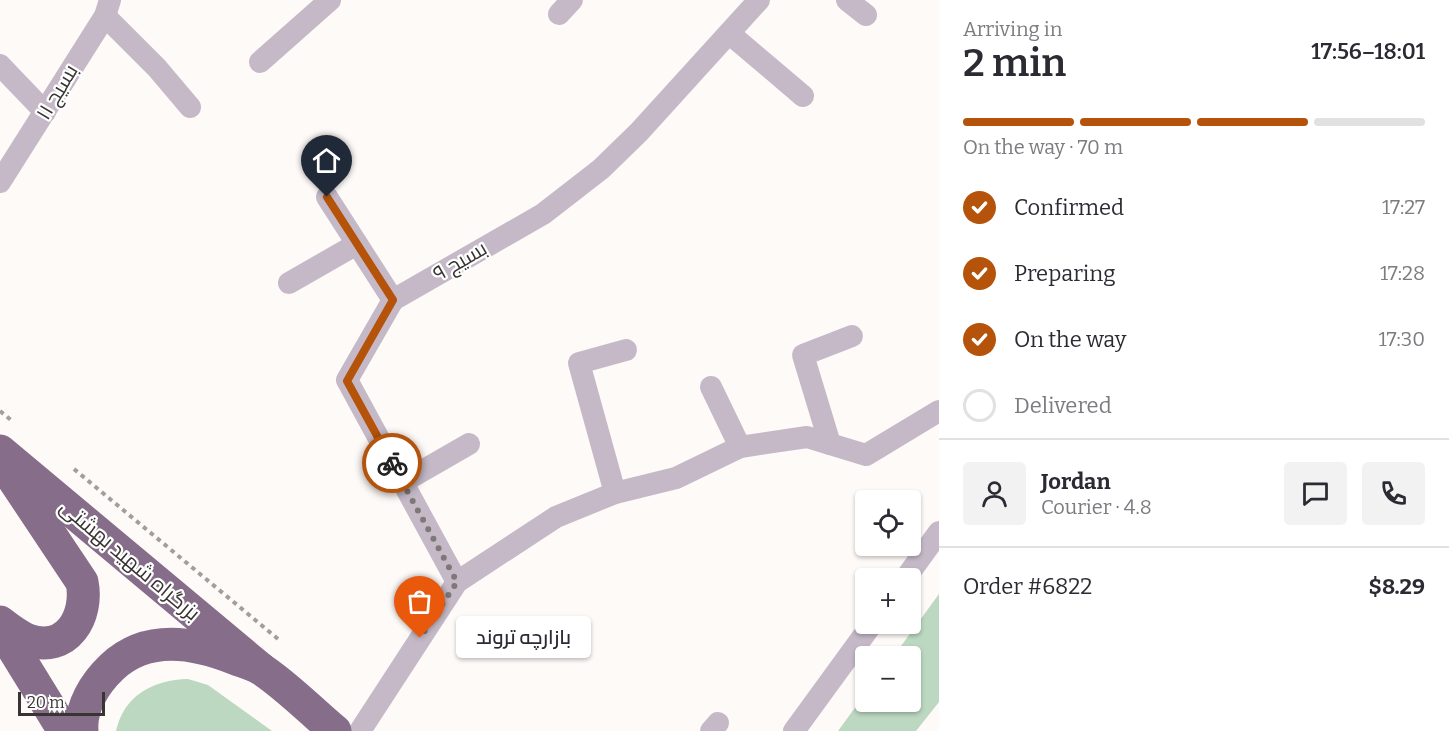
<!DOCTYPE html>
<html lang="en">
<head>
<meta charset="utf-8">
<style>
  body { margin:0; font-family:Bitter,Cairo,serif; background:#f2f2f3; color:#2b2b33; height:100vh; display:flex; flex-direction:column; font-size:22px; white-space:nowrap }
  * { box-sizing:border-box; margin:0 }
  p { font-size:20px; color:#7c7c81 }
  .icon { flex:none; width:33px; height:33px; fill:none; stroke:currentColor; stroke-width:2; stroke-linecap:round; stroke-linejoin:round }
  .map { position:relative; flex:1; overflow:hidden }
  .details { display:flex; flex-direction:column; background:#fff; width:510px }
  .details>* { flex:none }
  .tools { position:absolute; left:855px; top:490px; display:grid; gap:12px }
  .tools a { display:grid; place-items:center; width:66px; height:66px; border-radius:6px; background:#fff; box-shadow:0 2px 4px #0004; font-size:30px }
  .scale { position:absolute; left:18px; bottom:15px; width:87px; box-sizing:border-box; padding-left:6px; border:3px solid #383431; border-top:0; font-size:16px; line-height:21px; white-space:nowrap; color:#383431; -webkit-text-stroke:4px #fff; paint-order:stroke }
  .pin { position:absolute; display:grid; place-items:center; width:51px; height:51px; color:#fff; margin:-62px -26px; border-radius:50% 50% 50% 0; rotate:-45deg; box-shadow:0 0 6px #0007 }
  .pin .icon { rotate:45deg }
  .courier { position:absolute; display:grid; place-items:center; width:60px; height:60px; margin:-30px; border:4px solid #b45309; border-radius:50%; background:#fff; color:#222; box-shadow:0 2px 8px #0007 }
  .bubble { position:absolute; height:42px; border-radius:6px; background:#fff; box-shadow:0 2px 4px #0004; font-size:20px; font-weight:600; line-height:42px; text-align:center }
  .head em { font-style:normal; font-weight:600 }
  .head div { display:flex; flex-direction:column-reverse }
  .head { display:flex; align-items:center; justify-content:space-between; height:102px; padding:0 24px }
  h1 { font-size:39px; font-weight:600; line-height:45px }
  .bar { display:grid; grid-template-columns:repeat(4,1fr); gap:9px 6px; align-content:center; height:72px; padding:0 24px }
  .bar i { height:8px; border-radius:4px; background:#e1e1e2 }
  .bar .on { background:#b45309 }
  .bar p { grid-column:span 4 }
  .line { display:flex; align-items:center; gap:15px; padding:0 24px; border-top:2px solid #e1e1e2 }
  .line div { flex:1 }
  .round { display:grid; place-items:center; flex:none; width:63px; height:63px; border-radius:6px; background:#f2f2f3 }
  ol { padding:0 24px; list-style:none }
  li { display:flex; align-items:center; gap:18px; height:66px }
  li p { margin-inline-start:auto }
  li .icon { padding:6px; border-radius:50%; background:#b45309; color:#fff; stroke-width:4 }
  li:last-child { color:#7c7c81 }
  li i { width:33px; height:33px; border:3px solid #e1e1e2; border-radius:50% }
  main { display:flex; flex:1; min-height:0 }
  .map>svg:first-child { display:block }
  .green { fill:#bcd8c1 }
  .lines { fill:none; stroke-linecap:round; stroke-linejoin:round }
  .path { stroke:#a29e9c; stroke-width:4; stroke-dasharray:4.5 4.5; stroke-linecap:butt }
  .street { stroke:#c5b9c7; stroke-width:22 }
  .highway { stroke:#866d8a; stroke-width:33 }
  .done { stroke:#7d7977; stroke-width:6; stroke-dasharray:0 10.8 }
  .route { stroke:#b45309; stroke-width:8 }
  .labels { text-anchor:middle; dominant-baseline:central; stroke-width:4.5; stroke-linejoin:round; paint-order:stroke }
  .street-label { font-size:21px; fill:#383431; stroke:#fff }
</style>
</head>
<body>
<main>
<div class="map">
<svg width="939" height="731" viewBox="0 0 939 731">
  <rect width="100%" height="100%" fill="#fefaf8"/>
  <!-- green -->
  <g class="green">
    <polygon points="939,594 939,702 916,731 838,731 865,694 866,702 910,702 910,657 893,657"/>
    <path d="M188,679L208,685L272,731H116C124,695 153,680 188,679Z"/>
  </g>
  <g class="lines">
    <!-- path -->
    <g class="path">
      <polyline points="0,411 11,420"/>
      <polyline points="74,469 278,639"/>
    </g>
    <!-- street -->
    <g class="street">
      <polyline points="847,0 866,15"/>
      <polyline points="559,14 572,0"/>
      <polyline points="105,16 157,68 190,107"/>
      <polyline points="730,34 803,96"/>
      <polyline points="260,62 330,0"/>
      <polyline points="0,65 45,112"/>
      <polyline points="0,182 105,16 110,0"/>
      <polyline points="327,197 393,300"/>
      <polyline points="289,283 357,244"/>
      <polyline points="711,387 740,447"/>
      <polyline points="830,444 803,355 852,336"/>
      <polyline points="403,482 469,444"/>
      <polyline points="615,493 579,363 626,350"/>
      <polyline points="905,579 939,532"/>
      <polyline points="457,582 347,380 393,300 543,214 601,169 639,132 759,0"/>
      <polyline points="360,731 457,582 556,517 615,493 676,478 740,447 807,437 866,455 939,411"/>
      <polyline points="711,731 718,723"/>
      <polyline points="794,731 872,624"/>
    </g>
    <!-- highway -->
    <g class="highway">
      <polyline points="0,451 261,669"/>
      <path d="M0,622C9,629 18,636 28,640C67,654 89,616 82,582L10,474"/>
      <polyline points="0,627 64,731"/>
      <path d="M82,731C80,707 95,683 112,667C147,634 194,642 236,659C244,662 254,665 261,669C287,686 311,711 335,731"/>
    </g>
  </g>
  <g class="lines">
    <!-- done -->
    <polyline class="done" points="392,463 457,582 420,638"/>
    <!-- route -->
    <polyline class="route" points="327,197 393,300 347,381 392,463"/>
  </g>
  <g class="labels">
    <!-- street labels -->
    <g class="street-label">
      <text transform="translate(57 92) rotate(-59)">بسیج ۱۱</text>
      <text transform="translate(460 261) rotate(-30)">بسیج ۹</text>
      <text transform="translate(130 560) rotate(40)">بزرگراه شهید بهشتی</text>
    </g>
  </g>
</svg>
<div class="tools">
<a><svg class="icon" aria-label="locate" viewBox="0 0 24 24"><circle cx="12" cy="12" r="6"/><path d="M12 2v4M12 18v4M2 12h4M18 12h4"/></svg></a>
<a>+</a>
<a>−</a>
</div>
<div class="scale">20 m</div>
<div class="pin" style="left:420px;top:638px;background:#ea580c"><svg class="icon" aria-label="bag" viewBox="0 0 24 24"><path d="M5 8h14l-1 12H6zM9 8a3 3 0 0 1 6 0"/></svg></div>
<div class="pin" style="left:327px;top:197px;background:#1f2937"><svg class="icon" aria-label="home" viewBox="0 0 24 24"><path d="M3 11l9-7 9 7M6 9v11h12V9"/></svg></div>
<div class="courier" style="left:392px;top:463px"><svg class="icon" aria-label="bike" viewBox="0 0 24 24"><circle cx="6" cy="16" r="4"/><circle cx="18" cy="16" r="4"/><path d="M6 16l4-8h5l3 8M10 8l3 8H6M13 5h3"/></svg></div>
<div class="bubble" style="left:456px;top:616px;width:135px">بازارچه تروند</div>
</div>
<section class="details">
<div class="head"><div><h1>2 min</h1><p>Arriving in</p></div><em>17:56–18:01</em></div>
<div class="bar"><i class="on"></i><i class="on"></i><i class="on"></i><i></i><p>On the way · 70 m</p></div>
<ol>
<li><svg class="icon" aria-label="check" viewBox="0 0 24 24"><path d="M5 12l5 5 9-10"/></svg>Confirmed<p>17:27</p></li>
<li><svg class="icon" aria-label="check" viewBox="0 0 24 24"><path d="M5 12l5 5 9-10"/></svg>Preparing<p>17:28</p></li>
<li><svg class="icon" aria-label="check" viewBox="0 0 24 24"><path d="M5 12l5 5 9-10"/></svg>On the way<p>17:30</p></li>
<li><i></i>Delivered</li>
</ol>
<div class="line" style="height:108px"><a class="round"><svg class="icon" aria-label="person" viewBox="0 0 24 24"><circle cx="12" cy="8" r="4"/><path d="M4 21q1-7 8-7t8 7"/></svg></a><div><b>Jordan</b><p>Courier · 4.8</p></div><a class="round"><svg class="icon" aria-label="chat" viewBox="0 0 24 24"><path d="M4 5h16v11H9l-5 4z"/></svg></a><a class="round"><svg class="icon" aria-label="phone" viewBox="0 0 24 24"><path d="M5 4h4l2 5-3 2q2 4 5 5l2-3 5 2v4C11 20 4 13 5 4z"/></svg></a></div>
<div class="line" style="height:78px"><div>Order #6822</div><b>$8.29</b></div>
</section>
</main>
</body>
</html>
